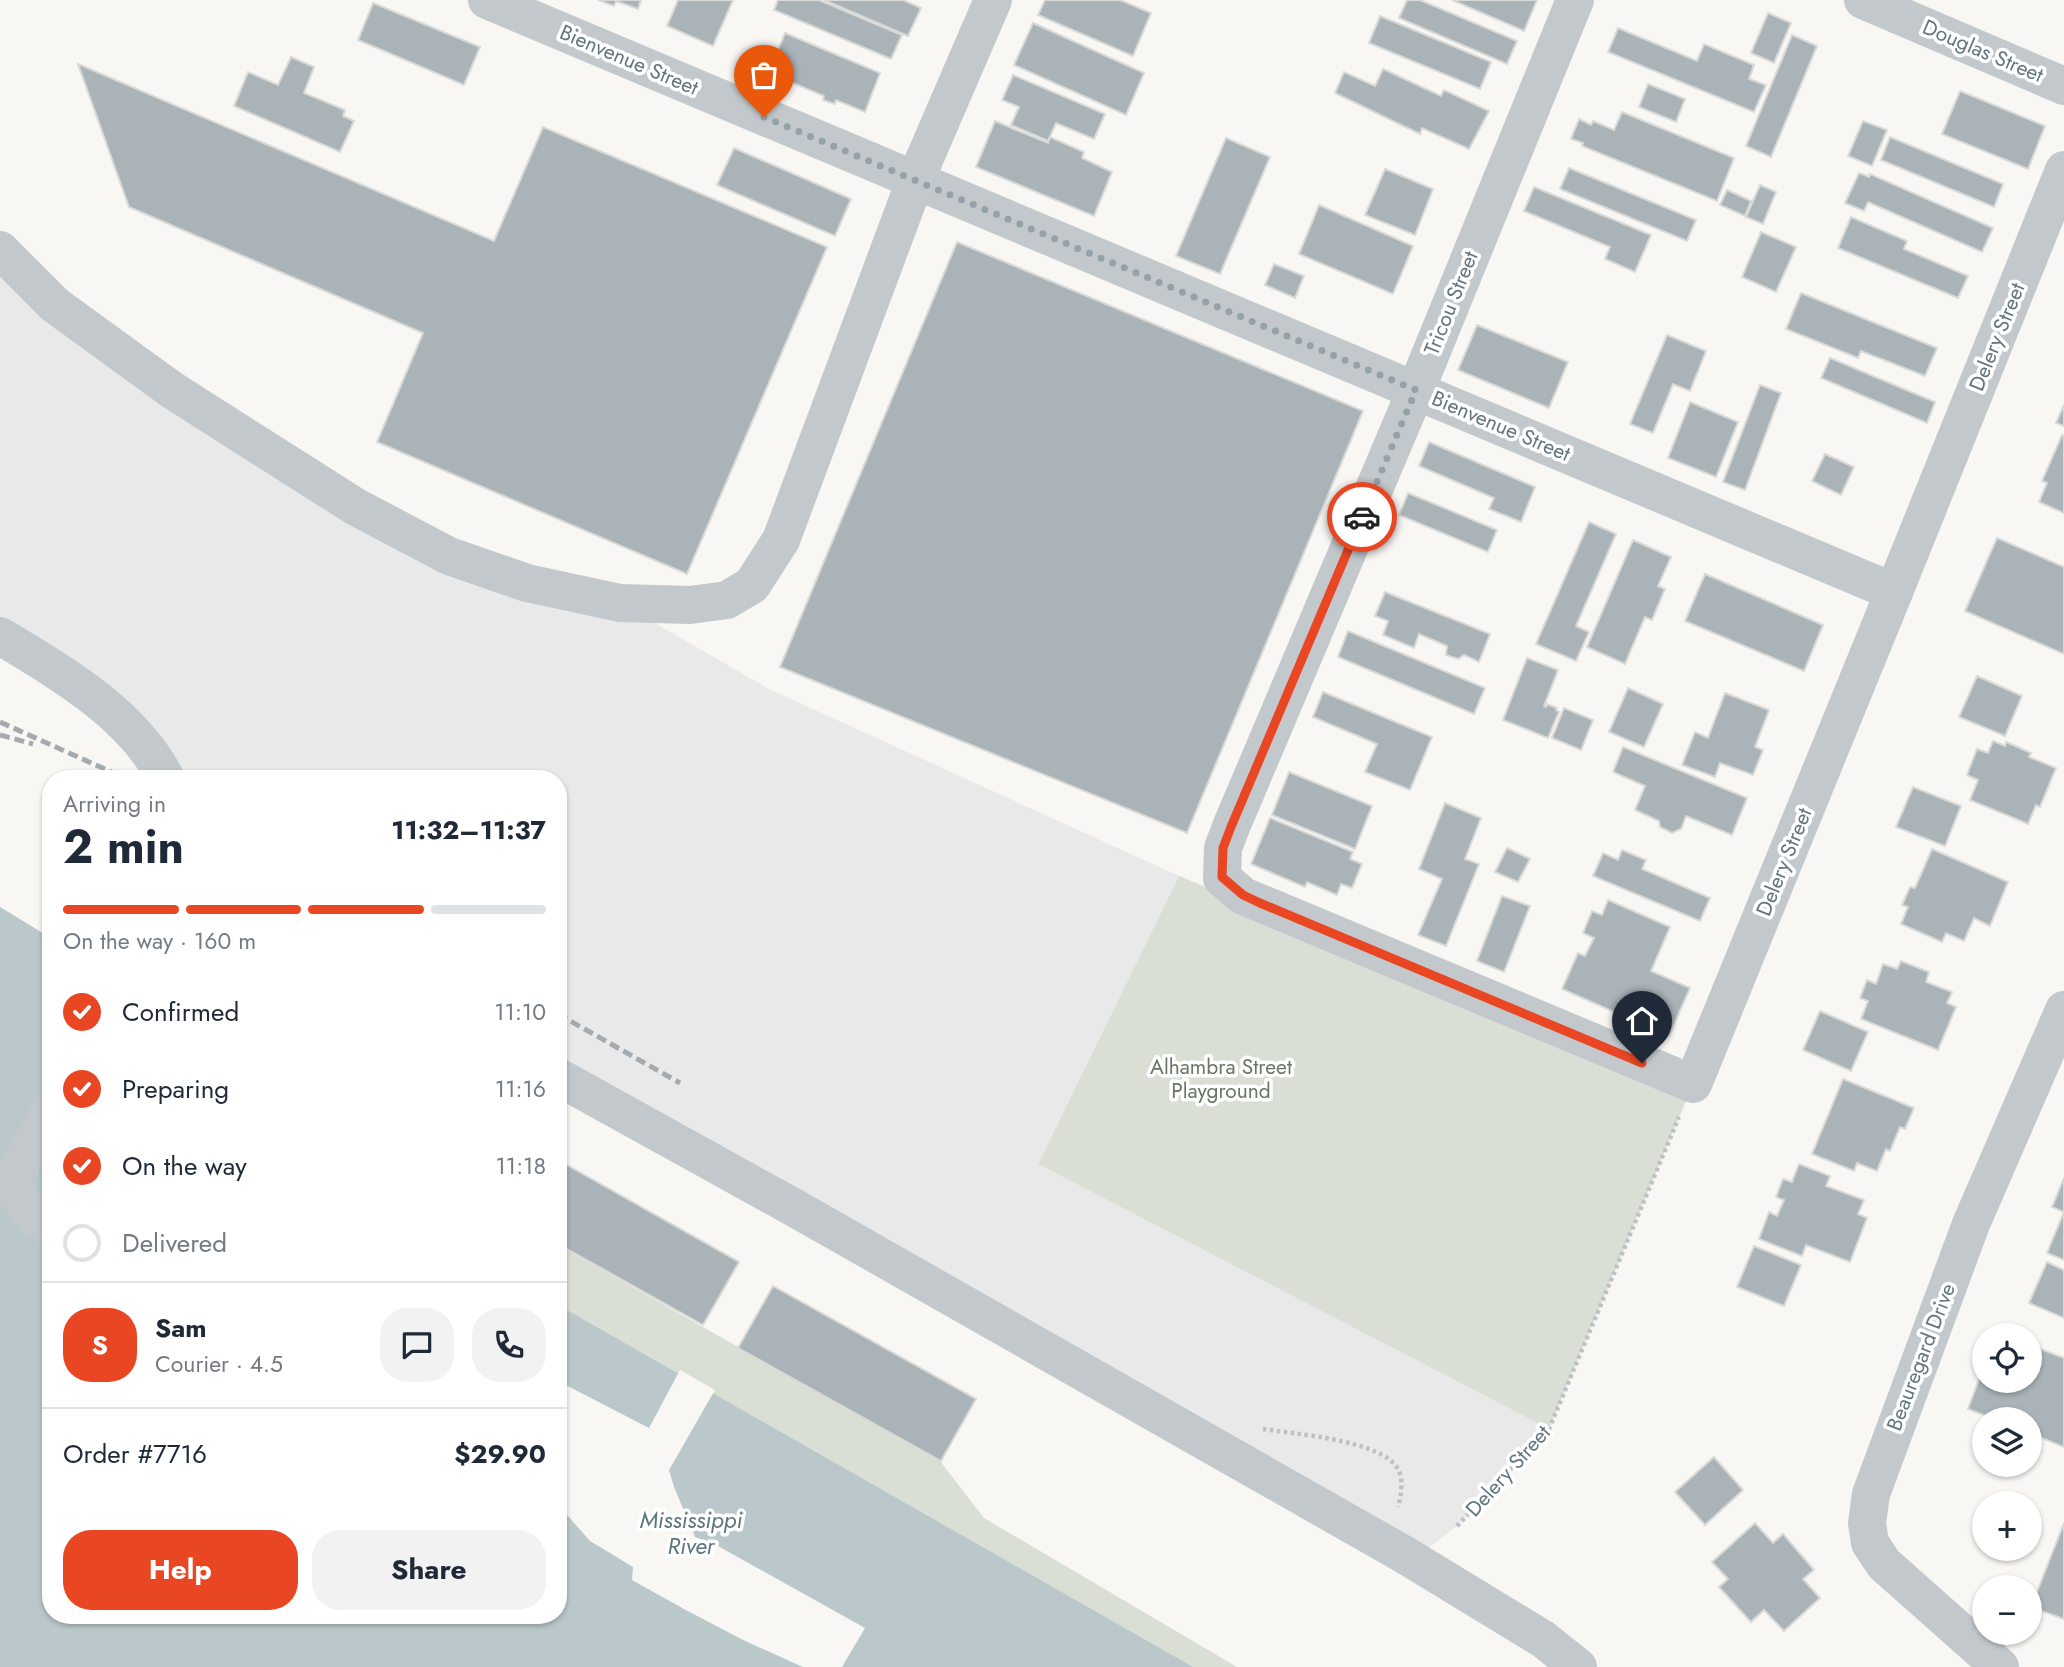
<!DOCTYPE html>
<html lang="en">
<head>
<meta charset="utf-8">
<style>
  body { margin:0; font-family:Jost,sans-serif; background:#f2f2f3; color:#1f2937; height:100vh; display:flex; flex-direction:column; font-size:26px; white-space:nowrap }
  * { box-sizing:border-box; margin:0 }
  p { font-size:23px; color:#747a83 }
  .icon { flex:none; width:38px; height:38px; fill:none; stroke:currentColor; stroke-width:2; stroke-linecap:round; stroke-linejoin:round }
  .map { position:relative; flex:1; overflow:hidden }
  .sheet { position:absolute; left:42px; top:770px; width:525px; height:854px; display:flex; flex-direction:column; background:#fff; border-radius:28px; box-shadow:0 2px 5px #0004 }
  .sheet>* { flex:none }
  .controls { position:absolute; left:1972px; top:1323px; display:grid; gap:14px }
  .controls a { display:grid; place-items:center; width:70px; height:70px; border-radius:50%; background:#fff; box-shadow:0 2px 5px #0004; font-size:35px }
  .pin { position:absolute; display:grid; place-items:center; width:60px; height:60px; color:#fff; margin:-72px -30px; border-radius:50% 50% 50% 0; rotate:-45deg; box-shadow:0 0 7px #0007 }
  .pin .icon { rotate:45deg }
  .courier { position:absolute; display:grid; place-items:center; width:70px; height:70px; margin:-35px; border:5px solid #e94723; border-radius:50%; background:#fff; color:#222; box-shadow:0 2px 9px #0007 }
  .headline em { font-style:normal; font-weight:700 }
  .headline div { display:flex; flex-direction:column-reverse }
  .headline { display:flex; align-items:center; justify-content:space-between; height:119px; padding:0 21px }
  h1 { font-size:46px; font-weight:700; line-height:52px }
  .bar { display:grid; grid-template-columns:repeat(4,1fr); gap:10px 7px; align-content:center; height:84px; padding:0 21px }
  .bar i { height:9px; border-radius:5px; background:#e0e1e3 }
  .bar .current { background:#e94723 }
  .bar p { grid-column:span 4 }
  .line { display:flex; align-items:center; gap:18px; padding:0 21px; border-top:2px solid #e0e1e3 }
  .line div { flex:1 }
  .round { display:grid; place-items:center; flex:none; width:74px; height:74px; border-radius:28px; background:#f2f2f3 }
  ol { padding:0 21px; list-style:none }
  li { display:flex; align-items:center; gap:21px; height:77px }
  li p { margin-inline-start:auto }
  li .icon { padding:7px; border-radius:50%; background:#e94723; color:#fff; stroke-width:4 }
  li:last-child { color:#747a83 }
  li i { width:38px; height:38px; border:4px solid #e0e1e3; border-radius:50% }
  .action { display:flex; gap:14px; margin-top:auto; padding:14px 21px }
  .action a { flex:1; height:80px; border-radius:28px; background:#e94723; color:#fff; font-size:28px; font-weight:700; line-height:80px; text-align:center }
  .action a+a { background:#f2f2f3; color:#1f2937 }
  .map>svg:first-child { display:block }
  .built { fill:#e8e9e8 }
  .green { fill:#d9dfd5 }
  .water { fill:#bac8cb }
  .pier { fill:#f8f7f4 }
  .building { fill:#a9b3b8; stroke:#d9d9d7; stroke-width:2 }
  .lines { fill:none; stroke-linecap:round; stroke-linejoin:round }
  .path { stroke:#bec1c3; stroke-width:4.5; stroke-dasharray:3.5 3.5; stroke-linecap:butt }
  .minor { stroke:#c2c8cb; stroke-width:38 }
  .rail { stroke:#a3abb0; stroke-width:5; stroke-dasharray:10 5; stroke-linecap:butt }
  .done { stroke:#96a2a9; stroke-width:7; stroke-dasharray:0 12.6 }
  .route { stroke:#e94723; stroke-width:9 }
  .labels { text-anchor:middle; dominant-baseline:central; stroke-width:7; stroke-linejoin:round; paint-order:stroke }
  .street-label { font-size:21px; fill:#617581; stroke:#fff }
  .park-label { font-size:21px; fill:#667861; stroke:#fff }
  .water-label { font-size:23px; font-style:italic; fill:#5c757c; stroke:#fff }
</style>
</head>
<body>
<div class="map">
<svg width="2064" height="1667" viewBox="0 0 2064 1667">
  <rect width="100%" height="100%" fill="#f8f7f4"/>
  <!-- built -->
  <polygon class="built" points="0,249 449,556 620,603 769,689 1179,876 1038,1164 1549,1429 1457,1526 1403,1567 558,1077 558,779 166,779 0,636"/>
  <!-- green -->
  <g class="green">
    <polygon points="1179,876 1693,1084 1549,1429 1038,1164"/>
    <polygon points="558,1245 940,1461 984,1518 1237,1667 1028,1667 558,1381"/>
  </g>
  <!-- water -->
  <polygon class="water" points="0,907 51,938 51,1615 558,1615 558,1305 1193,1667 0,1667"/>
  <!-- pier -->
  <polygon class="pier" points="680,1370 715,1390 669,1470 674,1487 695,1537 718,1546 865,1628 842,1667 803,1667 743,1640 684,1609 632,1580 633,1567 590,1541 568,1516 558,1511 558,1381 649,1428"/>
  <!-- building -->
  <g class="building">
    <polygon points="598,0 641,0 638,9 616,1 614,6"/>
    <polygon points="678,0 733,0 713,46 667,26"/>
    <polygon points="778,0 819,0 902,35 891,59 774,10"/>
    <polygon points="824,0 903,0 921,8 908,36"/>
    <polygon points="1045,0 1120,0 1151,13 1133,56 1038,15"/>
    <polygon points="1407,0 1420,0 1517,41 1507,64 1399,18"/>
    <polygon points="1452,0 1537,0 1524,31"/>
    <polygon points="373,3 480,47 464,85 358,40"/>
    <polygon points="1768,13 1791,23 1774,63 1751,53"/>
    <polygon points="1380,16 1491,62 1480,89 1369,43"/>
    <polygon points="1033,23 1144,73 1126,115 1014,65"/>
    <polygon points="1618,28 1697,61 1704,44 1754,65 1749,79 1766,85 1754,112 1608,52"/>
    <polygon points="785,33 880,73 865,112 836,100 835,104 823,100 824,96 769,73"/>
    <polygon points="1792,35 1817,46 1771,157 1746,146"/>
    <polygon points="291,57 314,67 304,93 345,110 343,116 354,121 340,152 234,106 248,72 278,85"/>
    <polygon points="78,64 494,241 543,127 827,247 687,574 377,442 423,333 129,207"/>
    <polygon points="1383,69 1441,96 1444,90 1489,111 1469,149 1422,128 1420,134 1335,93 1344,72 1375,86"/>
    <polygon points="1013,75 1105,114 1094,139 1056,123 1048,141 1011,125 1019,107 1002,100"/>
    <polygon points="1648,84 1685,99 1676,122 1639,107"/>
    <polygon points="1960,91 2045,126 2028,169 1942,134"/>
    <polygon points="1622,112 1734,158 1717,201 1582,146 1583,143 1571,139 1579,119 1591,125 1593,121 1614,130"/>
    <polygon points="995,121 1048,143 1050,137 1084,152 1082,158 1112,172 1094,216 976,167"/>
    <polygon points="1863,121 1887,130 1872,166 1848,156"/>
    <polygon points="1890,137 2003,184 1994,207 1881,160"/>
    <polygon points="1226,138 1270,157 1220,274 1176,256"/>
    <polygon points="734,148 851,199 835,236 717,185"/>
    <polygon points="1569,168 1696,220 1687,241 1560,189"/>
    <polygon points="1385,169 1433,189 1415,235 1365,215"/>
    <polygon points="1859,173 1869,177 1870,174 1993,228 1982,252 1868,202 1864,211 1845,203"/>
    <polygon points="1760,185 1776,192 1763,224 1746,217"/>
    <polygon points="1534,187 1651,235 1635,272 1605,259 1610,247 1524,211"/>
    <polygon points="1727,190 1751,201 1745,216 1720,205"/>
    <polygon points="1319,205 1413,246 1393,294 1299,254"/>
    <polygon points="1851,217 1907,241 1904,249 1968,276 1958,298 1838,248"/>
    <polygon points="1761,232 1796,247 1776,292 1742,277"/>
    <polygon points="957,242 1363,411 1187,833 780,667"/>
    <polygon points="1274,264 1304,276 1295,298 1265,285"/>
    <polygon points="1801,293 1937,348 1925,376 1861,351 1858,358 1786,329"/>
    <polygon points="1477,325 1568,362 1549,408 1458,370"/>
    <polygon points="1667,335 1706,351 1690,391 1673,384 1653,433 1630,424"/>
    <polygon points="1830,358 1935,402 1927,423 1821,378"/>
    <polygon points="1760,385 1781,393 1745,490 1723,482"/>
    <polygon points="1690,402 1738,422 1716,477 1668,458"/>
    <polygon points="2064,405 2064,426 2056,423"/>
    <polygon points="2062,435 2064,436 2064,513 2039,502 2047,483 2042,481"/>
    <polygon points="1429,442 1535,487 1521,522 1489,509 1494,498 1419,466"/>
    <polygon points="1825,454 1854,467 1841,495 1812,481"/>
    <polygon points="1408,493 1497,530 1488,552 1399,515"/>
    <polygon points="1589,522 1616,534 1576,626 1589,632 1576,661 1536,644"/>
    <polygon points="1997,538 2064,567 2064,654 1965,611"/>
    <polygon points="1633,540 1671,557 1658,586 1665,589 1652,620 1645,617 1625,664 1587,647"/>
    <polygon points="1705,574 1823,625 1804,671 1685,621"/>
    <polygon points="1385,592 1490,634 1479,662 1464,655 1458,659 1446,655 1447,646 1419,634 1414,648 1383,635 1388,621 1375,616"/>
    <polygon points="1348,631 1485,688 1474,714 1338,657"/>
    <polygon points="1527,658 1558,670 1544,706 1546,707 1547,704 1557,708 1556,710 1559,712 1548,738 1503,720"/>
    <polygon points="1977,676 2022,696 2005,736 1959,717"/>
    <polygon points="1628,688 1663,704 1644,747 1609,732"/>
    <polygon points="1323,692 1432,737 1410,790 1365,772 1377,744 1313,717"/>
    <polygon points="1725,693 1769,710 1755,747 1763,750 1753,775 1720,763 1715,777 1682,765 1695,732 1708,738"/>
    <polygon points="1564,708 1593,720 1581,750 1552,738"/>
    <polygon points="1993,741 2005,746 2006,742 2031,753 2029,757 2056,768 2040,807 2036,805 2028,824 1970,800 1978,780 1967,775 1977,749 1988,753"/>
    <polygon points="1623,747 1747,798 1732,835 1686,816 1681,829 1672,833 1660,827 1659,821 1635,810 1645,786 1613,772"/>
    <polygon points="1289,772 1372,806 1355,849 1272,815"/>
    <polygon points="1913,787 1961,806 1945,846 1896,827"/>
    <polygon points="1445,803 1481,818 1465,859 1479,864 1446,946 1418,935 1442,879 1419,869"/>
    <polygon points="1270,818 1353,852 1350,859 1362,864 1352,888 1341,884 1337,895 1307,882 1305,887 1251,864"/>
    <polygon points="1507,848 1530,859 1518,882 1495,872"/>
    <polygon points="1932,849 2008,882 1990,926 1974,918 1964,941 1946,933 1942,942 1901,924 1908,907 1902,905 1910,887 1915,888"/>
    <polygon points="1622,850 1646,860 1642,869 1710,898 1700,921 1593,876 1603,853 1618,860"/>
    <polygon points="1502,896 1530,906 1504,972 1477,961"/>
    <polygon points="1608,900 1670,927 1651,971 1690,988 1669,1036 1562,989 1578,953 1585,956 1594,938 1583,933 1592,911 1602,915"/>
    <polygon points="1901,961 1929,972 1926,982 1952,992 1947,1003 1956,1007 1938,1050 1861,1019 1868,1001 1860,998 1867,980 1876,984 1883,964 1897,969"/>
    <polygon points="1820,1011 1868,1032 1851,1071 1803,1050"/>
    <polygon points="1843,1079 1914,1108 1905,1129 1900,1127 1890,1151 1886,1149 1877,1171 1857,1163 1854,1171 1812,1154"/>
    <polygon points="558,1160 739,1262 703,1325 558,1244"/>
    <polygon points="1799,1164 1830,1176 1826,1186 1864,1200 1858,1214 1867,1218 1850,1262 1806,1245 1802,1256 1759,1239 1769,1212 1777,1216 1784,1200 1776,1197 1783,1179 1792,1182"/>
    <polygon points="2064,1178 2064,1212 2052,1207"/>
    <polygon points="2064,1212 2064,1260 2047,1253"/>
    <polygon points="1754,1246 1801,1265 1784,1306 1737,1287"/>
    <polygon points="2047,1262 2064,1270 2064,1318 2029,1303"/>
    <polygon points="773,1286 976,1399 941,1461 738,1348"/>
    <polygon points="2030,1345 2064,1358 2064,1447 2030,1433 2030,1419 1994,1419 1968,1409 1981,1374 1984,1375 1984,1381 2030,1381"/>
    <polygon points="1714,1457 1743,1490 1705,1525 1675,1492"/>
    <polygon points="1755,1523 1773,1543 1783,1534 1814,1570 1803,1579 1820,1598 1784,1631 1764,1610 1751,1622 1719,1587 1728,1579 1712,1562"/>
    <polygon points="2064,1523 2064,1619 2031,1607"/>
  </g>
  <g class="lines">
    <!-- path -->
    <g class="path">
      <path d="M1263,1429C1294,1434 1382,1440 1398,1469C1404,1481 1401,1495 1398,1507"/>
      <polyline points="1457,1526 1549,1429 1679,1117"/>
    </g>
    <!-- minor -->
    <g class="minor">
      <polyline points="487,0 1894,592"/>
      <polyline points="1575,0 1416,390 1231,827 1223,848 1222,878 1243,896 1260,903 1693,1084 1894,592 2064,170"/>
      <polyline points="1863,0 2064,86"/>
      <polyline points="0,250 55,305 172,390 356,507 449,556 527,583 620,603 690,605 727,600 752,585 781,540 915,181 993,0"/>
      <path d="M0,636C61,673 132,713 166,779"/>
      <polyline points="558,1077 793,1207 1405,1555 1543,1639 1578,1667"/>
      <polyline points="0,1180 10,1185 36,1219 51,1227"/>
      <polyline points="10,1185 51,1109"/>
      <polyline points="2000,1667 1884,1564 1870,1543 1867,1523 1871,1494 1971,1224 2064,1010"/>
    </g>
    <!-- rail -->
    <g class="rail">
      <polyline points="0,722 127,779"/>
      <polyline points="0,735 33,744"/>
      <polyline points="558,1014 680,1083"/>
    </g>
  </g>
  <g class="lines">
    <!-- done -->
    <polyline class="done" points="764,117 1416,390 1362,517"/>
    <!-- route -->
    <polyline class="route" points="1362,517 1231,827 1223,848 1222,877 1243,895 1260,903 1642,1063"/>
  </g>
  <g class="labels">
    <!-- street labels -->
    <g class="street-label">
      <text transform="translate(1983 51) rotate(23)">Douglas Street</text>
      <text transform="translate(629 60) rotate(23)">Bienvenue Street</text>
      <text transform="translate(1451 303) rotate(-68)">Tricou Street</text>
      <text transform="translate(1997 337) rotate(-68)">Delery Street</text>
      <text transform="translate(1501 426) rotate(23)">Bienvenue Street</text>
      <text transform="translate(1784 862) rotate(-68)">Delery Street</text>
      <text transform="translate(1921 1357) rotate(-69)">Beauregard Drive</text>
      <text transform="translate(1508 1471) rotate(-48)">Delery Street</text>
    </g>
    <!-- park labels -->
    <g class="park-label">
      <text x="1221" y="1067">Alhambra Street<tspan x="1221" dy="24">Playground</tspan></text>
    </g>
    <!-- water labels -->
    <g class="water-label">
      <text x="691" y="1520">Mississippi<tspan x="691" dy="26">River</tspan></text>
    </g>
  </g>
</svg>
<div class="controls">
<a><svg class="icon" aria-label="locate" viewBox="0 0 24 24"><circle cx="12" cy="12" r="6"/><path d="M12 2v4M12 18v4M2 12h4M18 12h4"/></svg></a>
<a><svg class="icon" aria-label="layers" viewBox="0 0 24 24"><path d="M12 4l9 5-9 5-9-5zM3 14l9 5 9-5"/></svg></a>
<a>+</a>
<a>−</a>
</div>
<div class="pin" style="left:764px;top:117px;background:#ea580c"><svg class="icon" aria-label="bag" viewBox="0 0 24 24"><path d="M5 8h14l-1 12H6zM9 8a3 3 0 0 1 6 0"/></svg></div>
<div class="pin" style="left:1642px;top:1063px;background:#1f2937"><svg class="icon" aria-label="home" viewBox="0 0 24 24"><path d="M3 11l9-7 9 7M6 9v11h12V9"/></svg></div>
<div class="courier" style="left:1362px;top:517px"><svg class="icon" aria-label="car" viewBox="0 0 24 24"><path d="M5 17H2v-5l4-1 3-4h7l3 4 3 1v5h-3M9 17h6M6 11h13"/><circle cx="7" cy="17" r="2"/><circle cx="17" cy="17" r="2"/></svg></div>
<section class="sheet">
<div class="headline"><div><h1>2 min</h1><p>Arriving in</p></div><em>11:32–11:37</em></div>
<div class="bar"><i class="current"></i><i class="current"></i><i class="current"></i><i></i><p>On the way · 160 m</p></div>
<ol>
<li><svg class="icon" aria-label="check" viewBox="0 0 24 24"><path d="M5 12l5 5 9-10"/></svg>Confirmed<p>11:10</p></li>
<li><svg class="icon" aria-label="check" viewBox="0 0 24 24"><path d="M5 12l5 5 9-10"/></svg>Preparing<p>11:16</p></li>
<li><svg class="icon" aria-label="check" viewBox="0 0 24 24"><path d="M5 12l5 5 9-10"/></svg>On the way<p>11:18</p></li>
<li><i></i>Delivered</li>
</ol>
<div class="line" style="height:126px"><b class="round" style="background:#e94723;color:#fff">S</b><div><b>Sam</b><p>Courier · 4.5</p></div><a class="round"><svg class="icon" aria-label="chat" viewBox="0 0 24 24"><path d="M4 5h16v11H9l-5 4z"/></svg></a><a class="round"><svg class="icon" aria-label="phone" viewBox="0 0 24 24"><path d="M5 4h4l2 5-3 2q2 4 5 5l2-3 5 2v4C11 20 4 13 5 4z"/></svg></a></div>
<div class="line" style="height:91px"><div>Order #7716</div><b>$29.90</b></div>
<div class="action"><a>Help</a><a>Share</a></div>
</section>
</div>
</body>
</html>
